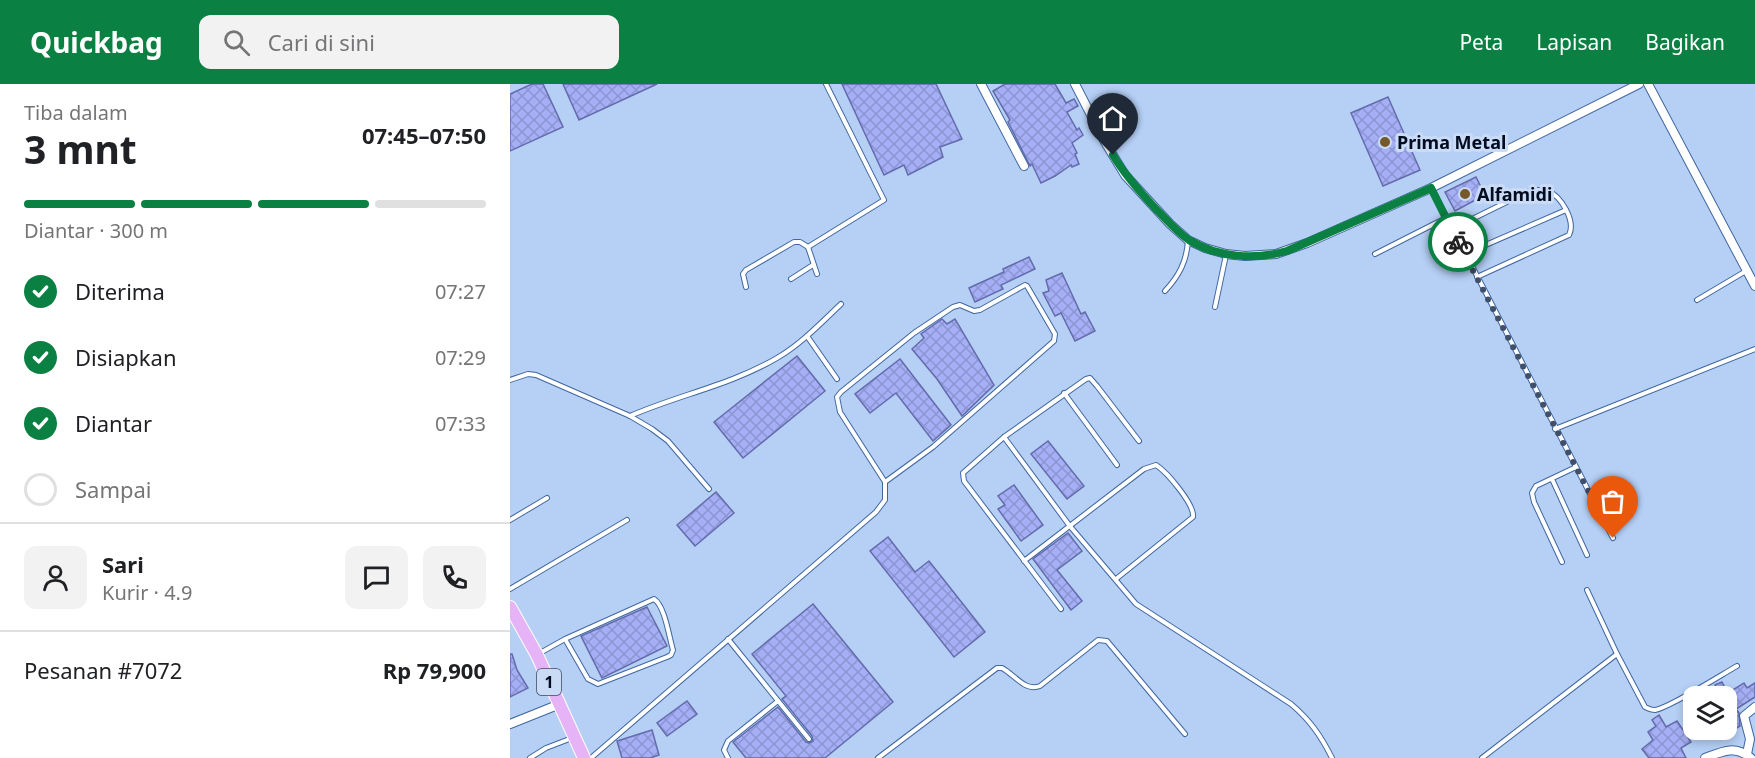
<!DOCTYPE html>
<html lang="id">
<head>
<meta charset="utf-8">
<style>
  body { margin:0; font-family:"Noto Sans",sans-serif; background:#f2f2f2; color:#202124; height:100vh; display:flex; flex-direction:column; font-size:22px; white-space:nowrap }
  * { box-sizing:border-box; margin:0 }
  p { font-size:20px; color:#757577 }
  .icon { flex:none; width:33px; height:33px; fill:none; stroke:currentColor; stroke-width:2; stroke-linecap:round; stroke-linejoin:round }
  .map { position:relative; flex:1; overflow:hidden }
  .drawer { display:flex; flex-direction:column; background:#fff; width:510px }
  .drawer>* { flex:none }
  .controls { position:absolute; left:1173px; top:602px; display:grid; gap:12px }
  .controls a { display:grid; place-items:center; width:54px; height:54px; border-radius:12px; background:#fff; box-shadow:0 3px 9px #0003; font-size:30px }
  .pin { position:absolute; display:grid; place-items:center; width:51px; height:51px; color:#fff; margin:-62px -26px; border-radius:50% 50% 50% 0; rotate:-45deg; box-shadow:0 0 6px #0007 }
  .pin .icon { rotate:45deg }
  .courier { position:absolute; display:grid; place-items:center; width:60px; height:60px; margin:-30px; border:4px solid #0b8043; border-radius:50%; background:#fff; color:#222; box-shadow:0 2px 8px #0007 }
  .overview em { font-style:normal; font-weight:700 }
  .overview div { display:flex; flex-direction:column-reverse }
  .overview { display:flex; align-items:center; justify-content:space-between; height:102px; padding:0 24px }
  h1 { font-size:39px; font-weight:700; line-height:45px }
  .bar { display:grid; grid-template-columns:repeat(4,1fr); gap:9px 6px; align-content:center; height:72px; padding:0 24px }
  .bar i { height:8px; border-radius:4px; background:#e0e0e0 }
  .bar .current { background:#0b8043 }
  .bar p { grid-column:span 4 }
  .line { display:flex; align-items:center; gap:15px; padding:0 24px; border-top:2px solid #e0e0e0 }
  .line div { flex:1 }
  .round { display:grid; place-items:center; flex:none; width:63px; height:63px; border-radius:12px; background:#f2f2f2 }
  ol { padding:0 24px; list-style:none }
  li { display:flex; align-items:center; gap:18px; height:66px }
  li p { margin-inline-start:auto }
  li .icon { padding:6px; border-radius:50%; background:#0b8043; color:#fff; stroke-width:4 }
  li:last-child { color:#757577 }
  li i { width:33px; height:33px; border:3px solid #e0e0e0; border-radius:50% }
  header { display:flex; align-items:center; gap:36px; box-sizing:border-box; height:84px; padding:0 30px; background:#0b8043; color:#fff }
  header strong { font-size:28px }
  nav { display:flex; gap:33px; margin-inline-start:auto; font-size:21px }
  .search { width:420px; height:54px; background:#f2f2f2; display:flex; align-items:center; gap:15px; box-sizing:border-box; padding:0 21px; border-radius:12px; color:#757577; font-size:22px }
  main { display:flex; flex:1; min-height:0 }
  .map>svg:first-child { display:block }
  .building { fill:url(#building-cross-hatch); stroke:#646bac; stroke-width:1.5 }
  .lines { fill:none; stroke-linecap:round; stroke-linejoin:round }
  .service-casing { stroke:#4067a0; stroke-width:6 }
  .minor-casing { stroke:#4067a0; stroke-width:10 }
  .trunk-casing { stroke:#fff; stroke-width:14 }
  .service { stroke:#fff; stroke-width:4 }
  .minor { stroke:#fff; stroke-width:8 }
  .trunk { stroke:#e6b3f7; stroke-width:12 }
  .done { stroke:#40506b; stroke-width:6; stroke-dasharray:0 10.8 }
  .route { stroke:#0b8043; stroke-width:8 }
  .poi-dot { fill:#75592c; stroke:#cadbf5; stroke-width:2 }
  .labels { text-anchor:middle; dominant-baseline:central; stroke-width:6; stroke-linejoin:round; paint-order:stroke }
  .shield { fill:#cadbf5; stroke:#3d4960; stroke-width:1.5 }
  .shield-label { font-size:16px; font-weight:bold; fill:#010b20 }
  .poi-label { font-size:18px; font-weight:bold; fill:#010b20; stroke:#cadbf5; text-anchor:start }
</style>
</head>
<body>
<header>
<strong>Quickbag</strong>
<div class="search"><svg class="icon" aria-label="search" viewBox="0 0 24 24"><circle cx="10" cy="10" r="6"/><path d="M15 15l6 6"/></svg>Cari di sini</div>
<nav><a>Peta</a><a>Lapisan</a><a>Bagikan</a></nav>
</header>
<main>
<section class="drawer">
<div class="overview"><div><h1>3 mnt</h1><p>Tiba dalam</p></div><em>07:45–07:50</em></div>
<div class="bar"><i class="current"></i><i class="current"></i><i class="current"></i><i></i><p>Diantar · 300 m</p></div>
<ol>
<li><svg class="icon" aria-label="check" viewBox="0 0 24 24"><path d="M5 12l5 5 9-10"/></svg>Diterima<p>07:27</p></li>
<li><svg class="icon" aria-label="check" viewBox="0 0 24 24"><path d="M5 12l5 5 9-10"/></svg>Disiapkan<p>07:29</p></li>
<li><svg class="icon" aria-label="check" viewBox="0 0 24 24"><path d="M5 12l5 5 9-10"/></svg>Diantar<p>07:33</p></li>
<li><i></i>Sampai</li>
</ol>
<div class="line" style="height:108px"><a class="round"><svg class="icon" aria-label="person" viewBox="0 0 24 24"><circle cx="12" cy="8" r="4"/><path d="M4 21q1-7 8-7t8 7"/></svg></a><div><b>Sari</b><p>Kurir · 4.9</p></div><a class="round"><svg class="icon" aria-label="chat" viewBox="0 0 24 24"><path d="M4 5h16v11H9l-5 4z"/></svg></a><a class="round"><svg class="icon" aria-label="phone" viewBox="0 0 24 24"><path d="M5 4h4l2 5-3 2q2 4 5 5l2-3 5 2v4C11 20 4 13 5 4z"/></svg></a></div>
<div class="line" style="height:78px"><div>Pesanan #7072</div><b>Rp 79,900</b></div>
</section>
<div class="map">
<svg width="1245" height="674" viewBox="0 0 1245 674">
  <defs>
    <pattern id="building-cross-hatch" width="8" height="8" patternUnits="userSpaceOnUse" patternTransform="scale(1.5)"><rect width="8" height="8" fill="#a5aff5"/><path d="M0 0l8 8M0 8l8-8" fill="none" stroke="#8c95d2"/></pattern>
  </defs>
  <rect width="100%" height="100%" fill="#b5cff5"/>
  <!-- building -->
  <g class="building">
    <polygon points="22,0 33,0 53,43 0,67 0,10"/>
    <polygon points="53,0 147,0 69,36"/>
    <polygon points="332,0 426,0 452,55 430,63 433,73 398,91 394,81 374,91"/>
    <polygon points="495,0 545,0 556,19 564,15 568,22 557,28 567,46 569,44 573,51 562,59 567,69 565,70 569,80 562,83 561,81 545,92 531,99 522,80 520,82 498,38 500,36 483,7"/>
    <polygon points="878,13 910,86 873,102 841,29"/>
    <polygon points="966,93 975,111 945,127 935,108"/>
    <polygon points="519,173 525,185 491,201 493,205 465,218 459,204 494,188 493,185"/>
    <polygon points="552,189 571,230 575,228 585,247 565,257 551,229 545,232 533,209 539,207 536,196"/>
    <polygon points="432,235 437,240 445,235 484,301 452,332 427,295 402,265 414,254 411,250"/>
    <polygon points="287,272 315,307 233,374 204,338"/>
    <polygon points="390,275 441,341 423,357 386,309 360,329 345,310"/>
    <polygon points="538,357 574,402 557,415 521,370"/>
    <polygon points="504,401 533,441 511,457 488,425 495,421 488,412"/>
    <polygon points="206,408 224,429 185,462 167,441"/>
    <polygon points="558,449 572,467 547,486 572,517 561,526 523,475"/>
    <polygon points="378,453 405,488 419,477 475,548 444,573 360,467"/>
    <polygon points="303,520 383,618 315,674 236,674 223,658 268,623 296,658 299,659 303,657 302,652 272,615 276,612 242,570"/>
    <polygon points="137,523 157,562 92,594 71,552"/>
    <polygon points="0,570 2,570 7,586 18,604 0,613"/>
    <polygon points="1212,598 1218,609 1234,599 1237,604 1245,599 1245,613 1226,625 1229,629 1230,642 1223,646 1216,635 1216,612 1187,612 1206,603 1205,601"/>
    <polygon points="177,617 187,630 157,652 147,639"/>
    <polygon points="1149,631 1156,643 1167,637 1181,658 1171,664 1176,674 1139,674 1132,665 1143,656 1138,648 1146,642 1142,636"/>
    <polygon points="142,646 149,671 140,674 112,674 107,657"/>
  </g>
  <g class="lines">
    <defs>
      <g id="service">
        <polyline points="922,105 1103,454"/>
        <path d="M942,145L1019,107C1025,106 1031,105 1038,107C1051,112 1066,137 1059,151L967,193"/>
        <polyline points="298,163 307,190"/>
        <polyline points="865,170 936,134"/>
        <polyline points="955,170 1056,126"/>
        <polyline points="281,195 303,181"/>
        <polyline points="236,203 233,190 236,186 284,158 290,158 298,163 374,116 316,0"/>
        <path d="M655,207C669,192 677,177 678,156"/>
        <polyline points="1187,216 1236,187"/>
        <polyline points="705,223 716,171"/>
        <polyline points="297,252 327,295"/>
        <polyline points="0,296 18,290 26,291 120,332 142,345 158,357 199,405"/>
        <polyline points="554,309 607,381"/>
        <path d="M120,332C168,311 221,301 267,274C291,260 311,239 331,220"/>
        <polyline points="1045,345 1245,265"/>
        <path d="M494,353L559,441L626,520L781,620C800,636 811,652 822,674"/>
        <polyline points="1042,395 1077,471"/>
        <polyline points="0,436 37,414"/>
        <path d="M514,477L634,385L646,381C657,388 685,421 683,433L606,495"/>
        <polyline points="1052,478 1024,418 1022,409 1026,402 1066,383"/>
        <polyline points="0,505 117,436"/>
        <polyline points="1077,506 1107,570"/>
        <polyline points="551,525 454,397 453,389 494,353 576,295 580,294 587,302 629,357"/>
        <polyline points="218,555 299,655"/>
        <path d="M30,569L55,555L144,515C155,522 159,553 163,566L161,571L157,573L88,600L78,595L55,555"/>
        <polyline points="20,674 36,664 62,654"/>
        <polyline points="81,674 366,428 375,416 375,398 423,363 544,257 545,250 517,202 515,201 470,226 464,227 450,221 443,223 404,249 331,308 327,313 330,328 375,398"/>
        <polyline points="218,674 214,666 218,657 268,617"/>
        <path d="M368,674L487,584H492C505,591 515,608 530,602L588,556L597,557L675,650"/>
        <path d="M972,674L1107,570L1135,623C1140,625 1140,626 1145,626C1159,624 1211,591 1227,582"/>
      </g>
      <g id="minor">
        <polyline points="471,0 514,82"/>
        <polyline points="565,0 595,58 615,91 660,140 678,156 695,164 716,170 735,172 766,170 797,159 921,104 1129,0"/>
        <polyline points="1138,0 1245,202"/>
        <polyline points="0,640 50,620"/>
        <polyline points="1237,670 1240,655 1234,632 1245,623"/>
        <path d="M1195,674C1213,667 1225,661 1241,674"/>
      </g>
      <polyline id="trunk" points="0,523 27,571 74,674"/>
    </defs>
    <!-- service casing -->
    <use href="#service" class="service-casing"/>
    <!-- minor casing -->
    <use href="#minor" class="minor-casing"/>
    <!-- trunk casing -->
    <use href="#trunk" class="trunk-casing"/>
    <!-- service -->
    <use href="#service" class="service"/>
    <!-- minor -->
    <use href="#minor" class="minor"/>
    <!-- trunk -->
    <use href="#trunk" class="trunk"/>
  </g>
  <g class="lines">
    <!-- done -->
    <polyline class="done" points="948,158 1103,454"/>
    <!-- route -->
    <path class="route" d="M603,71C615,91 630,108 646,125C656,135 667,148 679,156C708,174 745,176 777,167L921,104L948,158"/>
  </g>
  <!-- markers -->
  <g class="poi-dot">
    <circle cx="875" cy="58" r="6"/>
    <circle cx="955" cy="110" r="6"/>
  </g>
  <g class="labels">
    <!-- shield labels -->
    <rect class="shield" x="27" y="585" width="24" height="26" rx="4.5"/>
    <g class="shield-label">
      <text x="39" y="598">1</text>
    </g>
    <!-- poi labels -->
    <g class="poi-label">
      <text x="887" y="58">Prima Metal</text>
      <text x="967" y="110">Alfamidi</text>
    </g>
  </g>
</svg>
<div class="controls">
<a><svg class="icon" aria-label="layers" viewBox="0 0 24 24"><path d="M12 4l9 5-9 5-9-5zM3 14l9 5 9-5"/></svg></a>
</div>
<div class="pin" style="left:1103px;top:454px;background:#ea580c"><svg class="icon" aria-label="bag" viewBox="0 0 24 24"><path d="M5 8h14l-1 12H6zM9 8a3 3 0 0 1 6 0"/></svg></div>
<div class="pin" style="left:603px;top:71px;background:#1f2937"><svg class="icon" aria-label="home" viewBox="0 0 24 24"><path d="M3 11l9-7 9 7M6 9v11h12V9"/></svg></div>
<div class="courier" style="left:948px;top:158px"><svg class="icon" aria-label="bike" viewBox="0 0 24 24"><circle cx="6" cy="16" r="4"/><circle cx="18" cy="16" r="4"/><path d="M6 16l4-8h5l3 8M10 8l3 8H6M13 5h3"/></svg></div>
</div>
</main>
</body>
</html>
